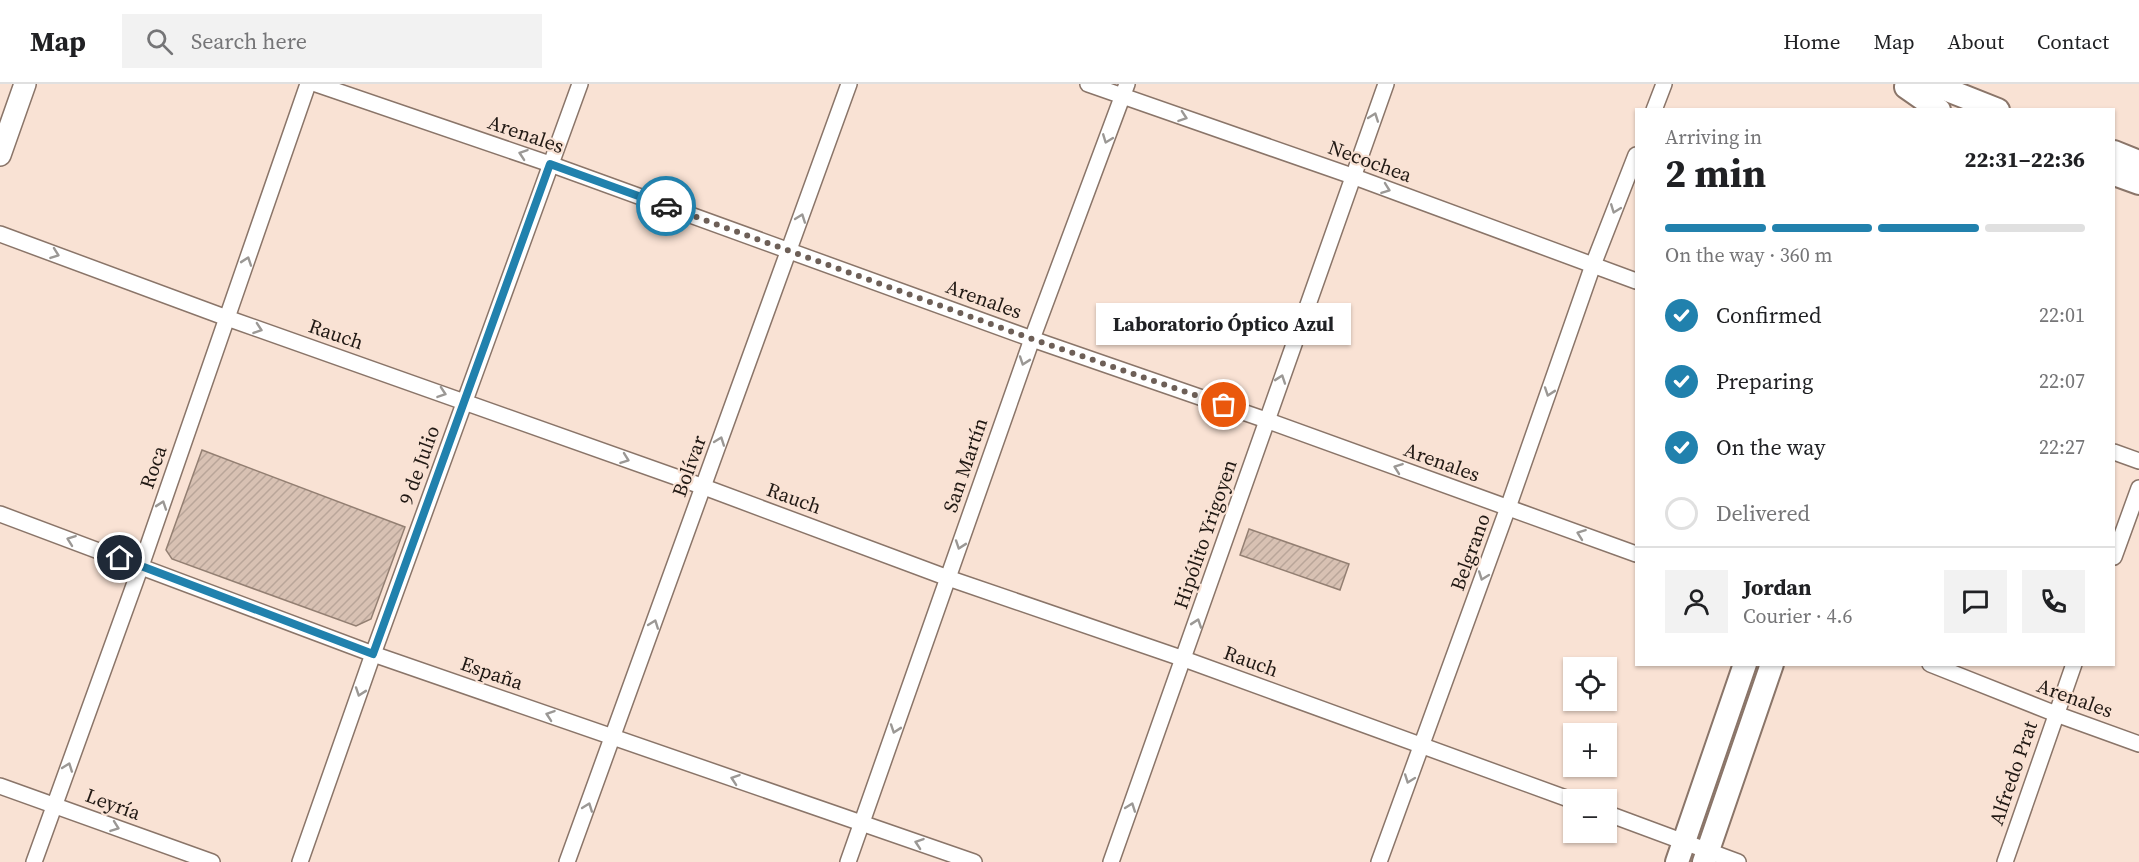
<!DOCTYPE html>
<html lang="en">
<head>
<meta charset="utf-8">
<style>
  body { margin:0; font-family:"Source Serif 4",serif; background:#f2f2f2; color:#202124; height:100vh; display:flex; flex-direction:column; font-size:22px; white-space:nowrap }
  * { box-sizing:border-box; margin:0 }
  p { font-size:20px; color:#757577 }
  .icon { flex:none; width:33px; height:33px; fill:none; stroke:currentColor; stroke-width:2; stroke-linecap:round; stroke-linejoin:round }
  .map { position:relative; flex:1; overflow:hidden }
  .drawer { position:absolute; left:1635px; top:24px; width:480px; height:558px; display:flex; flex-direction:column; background:#fff; border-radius:0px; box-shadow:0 2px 4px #0004 }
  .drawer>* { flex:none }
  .controls { position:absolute; left:1563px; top:573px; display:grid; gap:12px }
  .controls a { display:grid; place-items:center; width:54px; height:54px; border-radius:0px; background:#fff; box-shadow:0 2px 4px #0004; font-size:30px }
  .pin { position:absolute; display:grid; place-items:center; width:51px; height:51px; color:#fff; margin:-26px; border:3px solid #fff; border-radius:50%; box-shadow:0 2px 6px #0007 }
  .courier { position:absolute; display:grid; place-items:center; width:60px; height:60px; margin:-30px; border:4px solid #2181ad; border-radius:50%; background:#fff; color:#222; box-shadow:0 2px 8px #0007 }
  .bubble { position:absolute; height:42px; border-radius:0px; background:#fff; box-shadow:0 2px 4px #0004; font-size:20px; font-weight:700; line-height:42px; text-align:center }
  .overview em { font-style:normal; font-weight:700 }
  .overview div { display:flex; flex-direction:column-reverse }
  .overview { display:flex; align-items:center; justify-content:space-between; height:102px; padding:0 30px }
  h1 { font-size:39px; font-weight:700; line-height:45px }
  .bar { display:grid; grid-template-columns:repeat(4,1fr); gap:9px 6px; align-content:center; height:72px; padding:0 30px }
  .bar i { height:8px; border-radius:4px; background:#e0e0e0 }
  .bar .on { background:#2181ad }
  .bar p { grid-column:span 4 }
  .line { display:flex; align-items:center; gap:15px; padding:0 30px; border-top:2px solid #e0e0e0 }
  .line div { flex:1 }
  .round { display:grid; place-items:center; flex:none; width:63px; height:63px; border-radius:0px; background:#f2f2f2 }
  ol { padding:0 30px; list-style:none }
  li { display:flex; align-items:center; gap:18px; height:66px }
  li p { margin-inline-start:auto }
  li .icon { padding:6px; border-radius:50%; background:#2181ad; color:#fff; stroke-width:4 }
  li:last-child { color:#757577 }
  li i { width:33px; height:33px; border:3px solid #e0e0e0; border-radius:50% }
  header { display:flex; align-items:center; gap:36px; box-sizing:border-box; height:84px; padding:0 30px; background:#fff; border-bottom:2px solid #e0e0e0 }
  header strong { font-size:28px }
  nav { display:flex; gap:33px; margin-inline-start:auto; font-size:21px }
  .search { width:420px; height:54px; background:#f2f2f2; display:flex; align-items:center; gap:15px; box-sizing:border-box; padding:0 21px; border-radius:0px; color:#757577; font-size:22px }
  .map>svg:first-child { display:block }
  .building { fill:url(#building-hatch); stroke:#937f72; stroke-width:1.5 }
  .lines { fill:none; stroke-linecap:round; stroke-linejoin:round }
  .minor-casing { stroke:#8a7569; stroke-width:18 }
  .secondary-casing { stroke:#8a7569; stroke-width:24 }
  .primary-casing { stroke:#8a7569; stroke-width:26 }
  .minor { stroke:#fff; stroke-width:15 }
  .secondary { stroke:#fff; stroke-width:21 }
  .primary { stroke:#fff; stroke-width:22 }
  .oneway { stroke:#9b9895 }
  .done { stroke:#6d5f57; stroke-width:6; stroke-dasharray:0 10.8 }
  .route { stroke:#2181ad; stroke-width:8 }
  .labels { text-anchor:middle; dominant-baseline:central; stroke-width:4.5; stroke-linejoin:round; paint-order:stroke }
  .street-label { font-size:20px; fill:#211914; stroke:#f9e2d4 }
</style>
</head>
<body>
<header>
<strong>Map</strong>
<div class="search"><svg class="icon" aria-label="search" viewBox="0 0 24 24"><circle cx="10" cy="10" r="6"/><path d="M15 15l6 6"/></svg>Search here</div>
<nav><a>Home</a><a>Map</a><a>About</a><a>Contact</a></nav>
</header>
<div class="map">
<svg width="2139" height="778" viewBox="0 0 2139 778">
  <defs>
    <pattern id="building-hatch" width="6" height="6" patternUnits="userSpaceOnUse" patternTransform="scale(1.5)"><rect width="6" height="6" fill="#d8c1b3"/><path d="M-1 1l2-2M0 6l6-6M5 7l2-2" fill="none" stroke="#b9a599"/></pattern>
  </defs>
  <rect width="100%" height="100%" fill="#f9e2d4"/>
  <!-- building -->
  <g class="building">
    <polygon points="202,366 405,443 371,535 356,542 172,475 166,466"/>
    <polygon points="1249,445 1349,480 1340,506 1240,471"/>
  </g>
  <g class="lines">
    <defs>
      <g id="minor">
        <polyline points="316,0 550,80 1032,255 1266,336 1636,470"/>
        <polyline points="1088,0 1352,92 1636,197"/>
        <polyline points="1654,26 1664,0"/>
        <polyline points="0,150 227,234 704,403 948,494 1184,575 1574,717"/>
        <polyline points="2114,368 2139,377"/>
        <polyline points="0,430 373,570 974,778"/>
        <polyline points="2114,473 2139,404"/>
        <polyline points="1930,580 2056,630 2139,660"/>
        <polyline points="0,702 212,778"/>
        <polyline points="1606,729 1738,778"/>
        <polyline points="34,778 141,482 308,0"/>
        <polyline points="300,778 373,570 580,0"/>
        <polyline points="567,778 849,0"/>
        <polyline points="848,778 1032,255 1127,0"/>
        <polyline points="1111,778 1386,0"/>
        <polyline points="1379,778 1510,418 1593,181 1636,71"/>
        <polyline points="2005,778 2074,580"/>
      </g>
      <polyline id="secondary" points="0,71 25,0"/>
      <g id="primary">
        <polyline points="1906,3 1939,26"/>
        <polyline points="1911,4 1945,5 1998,26"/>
        <polyline points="2114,68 2139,78"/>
        <polyline points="2114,90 2139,99"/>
        <polyline points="1677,778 1745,580"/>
        <polyline points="1704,778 1772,580"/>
      </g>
    </defs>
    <!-- minor casing -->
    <use href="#minor" class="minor-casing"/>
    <!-- secondary casing -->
    <use href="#secondary" class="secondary-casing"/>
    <!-- primary casing -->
    <use href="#primary" class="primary-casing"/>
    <!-- minor -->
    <use href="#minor" class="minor"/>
    <!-- secondary -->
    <use href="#secondary" class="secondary"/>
    <!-- primary -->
    <use href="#primary" class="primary"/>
  </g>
  <!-- one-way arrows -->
  <defs><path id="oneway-chevron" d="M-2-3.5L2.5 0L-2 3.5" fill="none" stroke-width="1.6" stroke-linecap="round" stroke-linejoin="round" transform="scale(1.5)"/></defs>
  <g class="oneway">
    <use href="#oneway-chevron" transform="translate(1183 33) rotate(19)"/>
    <use href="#oneway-chevron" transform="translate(1374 33) rotate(-70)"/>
    <use href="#oneway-chevron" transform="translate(1107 55) rotate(111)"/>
    <use href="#oneway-chevron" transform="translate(523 70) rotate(-161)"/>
    <use href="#oneway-chevron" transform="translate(1386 105) rotate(20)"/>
    <use href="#oneway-chevron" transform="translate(1615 125) rotate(111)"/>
    <use href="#oneway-chevron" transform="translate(801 134) rotate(-70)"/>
    <use href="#oneway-chevron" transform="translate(55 170) rotate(20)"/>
    <use href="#oneway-chevron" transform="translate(247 177) rotate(-71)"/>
    <use href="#oneway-chevron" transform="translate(258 245) rotate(19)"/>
    <use href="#oneway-chevron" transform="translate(1024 277) rotate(109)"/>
    <use href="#oneway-chevron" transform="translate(1281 295) rotate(-71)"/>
    <use href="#oneway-chevron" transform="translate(1549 308) rotate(109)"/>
    <use href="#oneway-chevron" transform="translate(442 309) rotate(19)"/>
    <use href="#oneway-chevron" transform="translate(720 357) rotate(-70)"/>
    <use href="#oneway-chevron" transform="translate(625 375) rotate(20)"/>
    <use href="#oneway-chevron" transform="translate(1398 384) rotate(-160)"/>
    <use href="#oneway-chevron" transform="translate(162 421) rotate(-71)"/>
    <use href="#oneway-chevron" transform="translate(1581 450) rotate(-160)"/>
    <use href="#oneway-chevron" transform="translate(71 456) rotate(-160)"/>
    <use href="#oneway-chevron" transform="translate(960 461) rotate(109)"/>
    <use href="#oneway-chevron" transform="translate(1483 492) rotate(110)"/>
    <use href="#oneway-chevron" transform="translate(1197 539) rotate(-71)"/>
    <use href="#oneway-chevron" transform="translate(654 540) rotate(-70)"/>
    <use href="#oneway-chevron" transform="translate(360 608) rotate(109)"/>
    <use href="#oneway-chevron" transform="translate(550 631) rotate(-161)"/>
    <use href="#oneway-chevron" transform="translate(895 645) rotate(109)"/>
    <use href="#oneway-chevron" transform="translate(68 683) rotate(-70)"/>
    <use href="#oneway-chevron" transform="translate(735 695) rotate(-161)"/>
    <use href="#oneway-chevron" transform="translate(1409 695) rotate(110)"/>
    <use href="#oneway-chevron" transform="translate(588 723) rotate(-70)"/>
    <use href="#oneway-chevron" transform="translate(1131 723) rotate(-70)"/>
    <use href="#oneway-chevron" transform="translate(115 743) rotate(20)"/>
    <use href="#oneway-chevron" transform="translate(919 759) rotate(-161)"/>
  </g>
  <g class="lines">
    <!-- done -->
    <polyline class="done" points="666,122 1032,255 1224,321"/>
    <!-- route -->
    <polyline class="route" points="120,474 373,570 550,80 666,122"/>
  </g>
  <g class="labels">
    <!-- street labels -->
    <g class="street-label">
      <text transform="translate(526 50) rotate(19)">Arenales</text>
      <text transform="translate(1370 77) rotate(20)">Necochea</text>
      <text transform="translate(984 215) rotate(20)">Arenales</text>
      <text transform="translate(336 250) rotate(19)">Rauch</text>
      <text transform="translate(1442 378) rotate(20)">Arenales</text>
      <text transform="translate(419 381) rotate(-70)">9 de Julio</text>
      <text transform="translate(965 381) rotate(-71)">San Martín</text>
      <text transform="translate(689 382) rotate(-70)">Bolívar</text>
      <text transform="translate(153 383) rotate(-71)">Roca</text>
      <text transform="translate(794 414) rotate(20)">Rauch</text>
      <text transform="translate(1205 450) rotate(-71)">Hipólito Yrigoyen</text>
      <text transform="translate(1470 468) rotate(-70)">Belgrano</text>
      <text transform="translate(1251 577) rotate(20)">Rauch</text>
      <text transform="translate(492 589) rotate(19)">España</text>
      <text transform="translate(2075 614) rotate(20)">Arenales</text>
      <text transform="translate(2013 689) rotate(-71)">Alfredo Prat</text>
      <text transform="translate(113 720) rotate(20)">Leyría</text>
    </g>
  </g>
</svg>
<div class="controls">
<a><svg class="icon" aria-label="locate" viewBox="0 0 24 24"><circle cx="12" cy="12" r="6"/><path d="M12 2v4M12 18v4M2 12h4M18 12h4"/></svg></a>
<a>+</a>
<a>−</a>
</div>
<div class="pin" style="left:1224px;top:321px;background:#ea580c"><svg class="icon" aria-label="bag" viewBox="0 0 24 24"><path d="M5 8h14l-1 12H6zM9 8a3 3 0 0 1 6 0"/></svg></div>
<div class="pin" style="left:120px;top:474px;background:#1f2937"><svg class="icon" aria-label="home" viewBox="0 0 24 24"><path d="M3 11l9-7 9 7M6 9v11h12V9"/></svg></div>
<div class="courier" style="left:666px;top:122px"><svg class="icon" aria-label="car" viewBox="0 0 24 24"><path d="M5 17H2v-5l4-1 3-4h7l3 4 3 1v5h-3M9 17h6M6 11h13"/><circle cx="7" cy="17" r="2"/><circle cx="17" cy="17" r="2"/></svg></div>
<div class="bubble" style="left:1096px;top:219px;width:255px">Laboratorio Óptico Azul</div>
<section class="drawer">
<div class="overview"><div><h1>2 min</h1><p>Arriving in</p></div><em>22:31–22:36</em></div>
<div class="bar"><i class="on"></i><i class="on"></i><i class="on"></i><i></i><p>On the way · 360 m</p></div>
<ol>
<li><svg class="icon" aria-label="check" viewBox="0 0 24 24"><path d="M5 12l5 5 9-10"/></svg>Confirmed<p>22:01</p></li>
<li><svg class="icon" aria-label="check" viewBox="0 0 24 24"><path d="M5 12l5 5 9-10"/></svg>Preparing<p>22:07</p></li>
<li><svg class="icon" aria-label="check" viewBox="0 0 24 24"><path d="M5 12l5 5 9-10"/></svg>On the way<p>22:27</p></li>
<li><i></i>Delivered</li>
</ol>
<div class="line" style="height:108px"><a class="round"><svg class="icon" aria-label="person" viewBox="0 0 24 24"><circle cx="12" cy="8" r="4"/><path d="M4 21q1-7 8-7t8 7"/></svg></a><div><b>Jordan</b><p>Courier · 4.6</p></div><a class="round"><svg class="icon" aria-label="chat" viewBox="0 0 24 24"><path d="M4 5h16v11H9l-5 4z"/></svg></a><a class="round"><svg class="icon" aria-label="phone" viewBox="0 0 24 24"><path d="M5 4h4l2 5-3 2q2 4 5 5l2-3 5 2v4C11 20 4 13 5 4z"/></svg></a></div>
</section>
</div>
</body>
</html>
